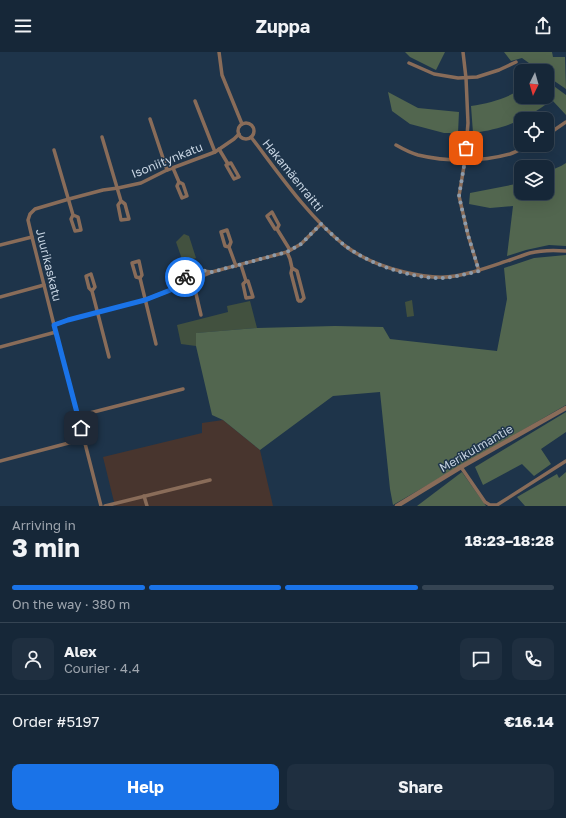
<!DOCTYPE html>
<html lang="en">
<head>
<meta charset="utf-8">
<style>
  body { margin:0; font-family:"Golos Text",sans-serif; background:#1f2f40; color:#f1f3f6; height:100vh; display:flex; flex-direction:column; font-size:15px; white-space:nowrap }
  * { box-sizing:border-box; margin:0 }
  p { font-size:13px; color:#9ea5ae }
  .icon { flex:none; width:22px; height:22px; fill:none; stroke:currentColor; stroke-width:2; stroke-linecap:round; stroke-linejoin:round }
  .map { position:relative; height:454px; overflow:hidden }
  .drawer { display:flex; flex-direction:column; background:#162738; flex:1 }
  .drawer>* { flex:none }
  .needle { width:26px; rotate:185deg }
  .tools { position:absolute; left:514px; top:12px; display:grid; gap:8px }
  .tools a { display:grid; place-items:center; width:40px; height:40px; border-radius:8px; background:#162738; box-shadow:0 4px 16px #0002,0 0 0 1px #354453; font-size:20px }
  .pin { position:absolute; display:grid; place-items:center; width:34px; height:34px; color:#fff; margin:-17px; border-radius:8px; box-shadow:0 2px 6px #0006 }
  .courier { position:absolute; display:grid; place-items:center; width:40px; height:40px; margin:-20px; border:3px solid #1a73e8; border-radius:50%; background:#fff; color:#222; box-shadow:0 1px 5px #0007 }
  .head em { font-style:normal; font-weight:700 }
  .head div { display:flex; flex-direction:column-reverse }
  .head { display:flex; align-items:center; justify-content:space-between; height:68px; padding:0 12px }
  h1 { font-size:26px; font-weight:700; line-height:30px }
  .bar { display:grid; grid-template-columns:repeat(4,1fr); gap:6px 4px; align-content:center; height:48px; padding:0 12px }
  .bar i { height:5px; border-radius:3px; background:#354453 }
  .bar .on { background:#1a73e8 }
  .bar p { grid-column:span 4 }
  .line { display:flex; align-items:center; gap:10px; padding:0 12px; border-top:1px solid #354453 }
  .line div { flex:1 }
  .round { display:grid; place-items:center; flex:none; width:42px; height:42px; border-radius:8px; background:#1f2f40 }
  .primary-button { display:flex; gap:8px; margin-top:auto; padding:8px 12px }
  .primary-button a { flex:1; height:46px; border-radius:8px; background:#1a73e8; color:#fff; font-size:16px; font-weight:700; line-height:46px; text-align:center }
  .primary-button a+a { background:#1f2f40; color:#f1f3f6 }
  header { display:flex; justify-content:space-between; align-items:center; height:52px; padding:0 12px; background:#162738; font-size:18px; font-weight:700 }
  .map>svg:first-child { display:block }
  .industrial { fill:#48352e }
  .green { fill:#42513f }
  .forest { fill:#52664f }
  .lines { fill:none; stroke-linecap:round; stroke-linejoin:round }
  .minor { stroke:#896c59; stroke-width:3.5 }
  .tertiary { stroke:#896c59; stroke-width:4.5 }
  .done { stroke:#8c9cad; stroke-width:4; stroke-dasharray:0 7.2 }
  .route { stroke:#1a73e8; stroke-width:5 }
  .labels { text-anchor:middle; dominant-baseline:central; stroke-width:3; stroke-linejoin:round; paint-order:stroke }
  .street-label { font-size:12px; fill:#c7d4e2; stroke:#1e344a }
</style>
</head>
<body>
<header><svg class="icon" aria-label="menu" viewBox="0 0 24 24"><path d="M4 6h16M4 12h16M4 18h16"/></svg>Zuppa<svg class="icon" aria-label="share" viewBox="0 0 24 24"><path d="M12 15V3M7 8l5-5 5 5M5 13v7h14v-7"/></svg></header>
<div class="map">
<svg width="566" height="454" viewBox="0 0 566 454">
  <rect width="100%" height="100%" fill="#1e344a"/>
  <!-- industrial -->
  <polygon class="industrial" points="223,368 260,398 273,454 115,454 103,405 202,381 202,371"/>
  <!-- green -->
  <g class="green">
    <polygon points="184,182 189,184 196,206 183,210 176,190"/>
    <polygon points="412,248 414,264 407,265 405,250"/>
    <polygon points="250,249 257,276 197,281 196,294 181,292 177,273 228,260 227,254"/>
  </g>
  <!-- forest -->
  <g class="forest">
    <polygon points="405,0 445,0 436,18 410,5"/>
    <polygon points="504,0 552,0 553,5 565,5 566,37 547,24 547,19 540,19 522,6 511,9"/>
    <path d="M547,29L566,43V63L552,48C525,68 507,76 473,81L471,54C489,51 506,47 521,37V45H547Z"/>
    <polygon points="388,40 418,56 459,60 458,81 444,81 410,72 392,59"/>
    <polygon points="566,111 566,194 549,193 526,198 507,204 513,154 490,156 469,152 470,141 521,131 521,141 547,141 547,120 561,114"/>
    <polygon points="566,203 566,353 393,453 390,437 380,340 333,344 260,398 223,368 212,363 196,294 196,281 257,276 335,274 383,275 390,287 497,299 507,247 504,216 534,206"/>
    <polygon points="566,360 566,380 541,397 551,412 534,424 522,412 483,433 475,415"/>
    <polygon points="462,420 486,454 417,454"/>
    <polygon points="566,420 566,454 525,454 517,445 557,422 559,426"/>
  </g>
  <g class="lines">
    <!-- minor -->
    <g class="minor">
      <polyline points="219,0 222,23 242,72"/>
      <polyline points="463,0 466,26 468,71 465,108 459,144 468,183 479,219"/>
      <polyline points="409,11 434,22 458,26 477,25 499,18 516,10"/>
      <polyline points="195,49 215,100"/>
      <polyline points="150,67 167,118"/>
      <circle cx="246" cy="79" r="8"/>
      <polyline points="547,83 566,70"/>
      <polyline points="102,85 121,149 118,153 121,168 129,167 125,152 121,149"/>
      <path d="M251,85C280,123 307,163 344,193C361,206 383,215 404,220C420,224 438,227 455,224C474,221 492,214 510,208C516,206 523,203 530,201C542,198 554,198 566,199"/>
      <path d="M396,93C403,97 411,101 418,103C447,110 481,110 510,102C516,100 523,96 529,93"/>
      <polyline points="219,97 228,112 226,113 234,127 239,125 231,111 228,112"/>
      <polyline points="54,98 73,163 71,167 75,179 81,178 78,165 73,163"/>
      <polyline points="173,116 179,130 177,134 182,146 187,144 183,132 179,130"/>
      <polyline points="277,177 279,173 272,160 267,164 275,177 277,177 290,198"/>
      <polyline points="0,193 32,185"/>
      <polyline points="229,195 231,190 227,178 221,180 225,194 229,195 236,214"/>
      <polyline points="287,200 290,207 292,216 291,221 298,248 299,249 301,249 304,246 297,219 292,216"/>
      <polyline points="241,213 246,229 243,232 246,246 253,245 248,229 246,229"/>
      <polyline points="189,220 193,229 201,263"/>
      <polyline points="140,226 142,223 139,209 132,211 136,225 140,226 156,292"/>
      <path d="M178,235C188,218 191,216 211,220"/>
      <polyline points="92,239 95,235 91,222 86,224 89,236 92,239 109,305"/>
      <polyline points="0,245 44,233"/>
      <polyline points="54,273 68,268 145,248 168,239 212,220 287,200 301,192 321,172"/>
      <polyline points="0,295 56,280"/>
      <polyline points="78,364 183,337"/>
      <polyline points="0,409 84,387"/>
      <polyline points="461,415 485,450 490,453 497,453 566,409"/>
      <polyline points="144,444 147,454"/>
      <polyline points="101,454 78,364 54,273 32,185 28,168 30,162 35,157 69,147 103,138 118,136 141,131 167,118 215,100 234,87 239,82"/>
      <polyline points="105,454 210,428"/>
    </g>
    <!-- tertiary -->
    <polyline class="tertiary" points="397,454 461,415 566,356"/>
  </g>
  <g class="lines">
    <!-- done -->
    <path class="done" d="M185,225C194,216 200,218 212,220L287,200L301,192L321,172C328,179 336,186 344,193C369,212 411,227 443,226C455,225 467,222 479,219L468,183L459,144L465,108L466,96"/>
    <!-- route -->
    <polyline class="route" points="81,376 54,273 68,268 145,248 168,239 178,235 185,225"/>
  </g>
  <g class="labels">
    <!-- street labels -->
    <g class="street-label">
      <text transform="translate(167 108) rotate(-22)">Isoniitynkatu</text>
      <text transform="translate(293 123) rotate(51)">Hakamäenraitti</text>
      <text transform="translate(49 213) rotate(76)">Juurikaskatu</text>
      <text transform="translate(476 396) rotate(-30)">Merikulmantie</text>
    </g>
  </g>
</svg>
<div class="tools">
<a><svg class="needle" viewBox="-14 -14 28 28"><path d="M0-13l5 13h-10z" fill="#e53935"/><path d="M0 13l5-13h-10z" fill="#9ea5ae"/></svg></a>
<a><svg class="icon" aria-label="locate" viewBox="0 0 24 24"><circle cx="12" cy="12" r="6"/><path d="M12 2v4M12 18v4M2 12h4M18 12h4"/></svg></a>
<a><svg class="icon" aria-label="layers" viewBox="0 0 24 24"><path d="M12 4l9 5-9 5-9-5zM3 14l9 5 9-5"/></svg></a>
</div>
<div class="pin" style="left:466px;top:96px;background:#ea580c"><svg class="icon" aria-label="bag" viewBox="0 0 24 24"><path d="M5 8h14l-1 12H6zM9 8a3 3 0 0 1 6 0"/></svg></div>
<div class="pin" style="left:81px;top:376px;background:#1f2937"><svg class="icon" aria-label="home" viewBox="0 0 24 24"><path d="M3 11l9-7 9 7M6 9v11h12V9"/></svg></div>
<div class="courier" style="left:185px;top:225px"><svg class="icon" aria-label="bike" viewBox="0 0 24 24"><circle cx="6" cy="16" r="4"/><circle cx="18" cy="16" r="4"/><path d="M6 16l4-8h5l3 8M10 8l3 8H6M13 5h3"/></svg></div>
</div>
<section class="drawer">
<div class="head"><div><h1>3 min</h1><p>Arriving in</p></div><em>18:23–18:28</em></div>
<div class="bar"><i class="on"></i><i class="on"></i><i class="on"></i><i></i><p>On the way · 380 m</p></div>
<div class="line" style="height:72px"><a class="round"><svg class="icon" aria-label="person" viewBox="0 0 24 24"><circle cx="12" cy="8" r="4"/><path d="M4 21q1-7 8-7t8 7"/></svg></a><div><b>Alex</b><p>Courier · 4.4</p></div><a class="round"><svg class="icon" aria-label="chat" viewBox="0 0 24 24"><path d="M4 5h16v11H9l-5 4z"/></svg></a><a class="round"><svg class="icon" aria-label="phone" viewBox="0 0 24 24"><path d="M5 4h4l2 5-3 2q2 4 5 5l2-3 5 2v4C11 20 4 13 5 4z"/></svg></a></div>
<div class="line" style="height:52px"><div>Order #5197</div><b>€16.14</b></div>
<div class="primary-button"><a>Help</a><a>Share</a></div>
</section>
</body>
</html>
